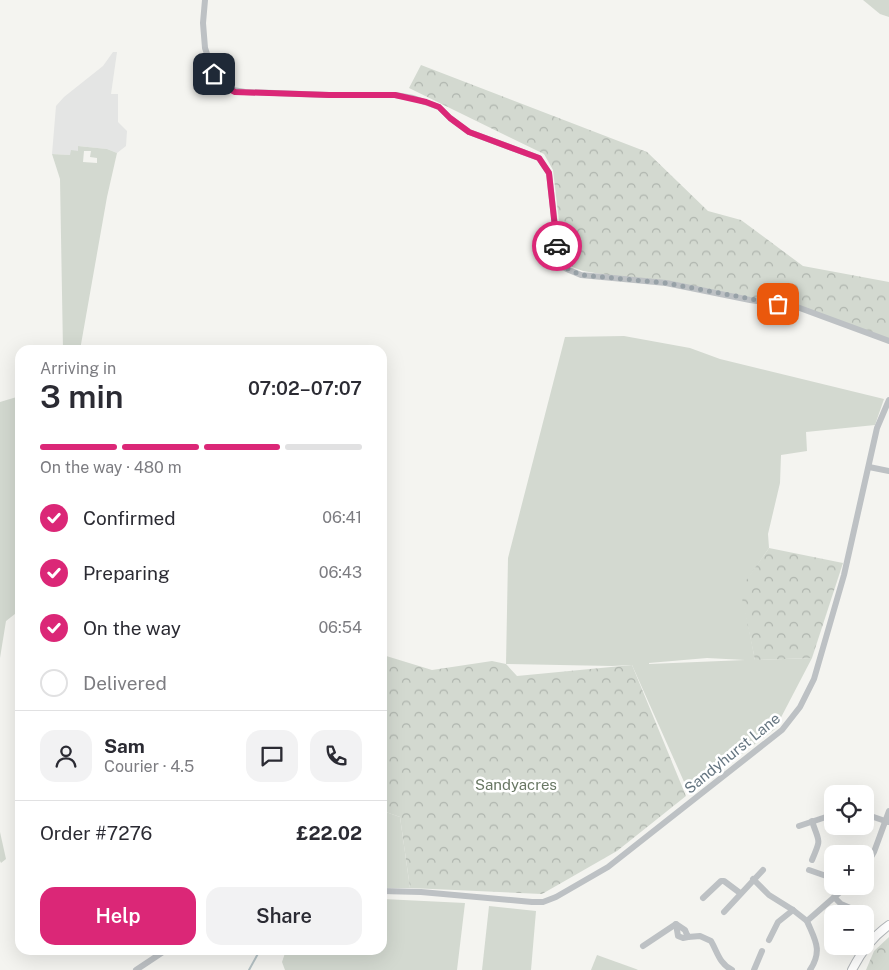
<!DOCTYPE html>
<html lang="en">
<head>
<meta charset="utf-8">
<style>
  body { margin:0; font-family:"Public Sans",sans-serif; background:#f2f2f3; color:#2b2b33; height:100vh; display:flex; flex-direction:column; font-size:19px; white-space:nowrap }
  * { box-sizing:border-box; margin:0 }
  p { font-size:16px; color:#7c7c81 }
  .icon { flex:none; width:28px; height:28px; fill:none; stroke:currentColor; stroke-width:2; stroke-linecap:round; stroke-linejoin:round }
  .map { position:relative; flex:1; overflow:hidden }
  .drawer { position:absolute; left:15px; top:345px; width:372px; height:610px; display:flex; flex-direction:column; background:#fff; border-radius:15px; box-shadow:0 5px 20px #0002 }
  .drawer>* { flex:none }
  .buttons { position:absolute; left:824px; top:785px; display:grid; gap:10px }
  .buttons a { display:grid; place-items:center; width:50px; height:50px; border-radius:10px; background:#fff; box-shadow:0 5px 20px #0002; font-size:25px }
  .pin { position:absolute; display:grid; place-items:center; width:42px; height:42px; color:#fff; margin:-21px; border-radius:10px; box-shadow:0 2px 8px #0006 }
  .courier { position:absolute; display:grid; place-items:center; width:50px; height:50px; margin:-25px; border:4px solid #db2777; border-radius:50%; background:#fff; color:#222; box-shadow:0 1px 6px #0007 }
  .headline em { font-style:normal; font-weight:600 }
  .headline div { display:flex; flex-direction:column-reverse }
  .headline { display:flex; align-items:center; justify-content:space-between; height:85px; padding:0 25px }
  h1 { font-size:32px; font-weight:600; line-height:38px }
  .bar { display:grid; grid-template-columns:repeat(4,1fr); gap:8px 5px; align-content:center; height:60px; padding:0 25px }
  .bar i { height:6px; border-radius:4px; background:#e1e1e2 }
  .bar .current { background:#db2777 }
  .bar p { grid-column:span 4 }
  .line { display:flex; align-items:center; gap:12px; padding:0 25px; border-top:1px solid #e1e1e2 }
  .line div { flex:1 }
  .round { display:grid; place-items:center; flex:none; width:52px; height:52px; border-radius:15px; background:#f2f2f3 }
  ol { padding:0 25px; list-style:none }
  li { display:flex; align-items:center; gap:15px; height:55px }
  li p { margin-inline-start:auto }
  li .icon { padding:5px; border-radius:50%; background:#db2777; color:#fff; stroke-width:4 }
  li:last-child { color:#7c7c81 }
  li i { width:28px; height:28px; border:2px solid #e1e1e2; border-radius:50% }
  .primary-button { display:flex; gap:10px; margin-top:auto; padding:10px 25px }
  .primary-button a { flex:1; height:58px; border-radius:15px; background:#db2777; color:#fff; font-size:20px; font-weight:600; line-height:58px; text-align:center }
  .primary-button a+a { background:#f2f2f3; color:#2b2b33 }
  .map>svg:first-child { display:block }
  .built { fill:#e4e5e4 }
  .green { fill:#d3d9d0; fill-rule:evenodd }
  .forest { fill:url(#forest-crowns) }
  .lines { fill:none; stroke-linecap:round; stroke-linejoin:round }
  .stream { stroke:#b4c1c4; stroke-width:2 }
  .major-casing { stroke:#b1b5b8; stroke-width:10 }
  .minor { stroke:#bdc1c4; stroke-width:6 }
  .major { stroke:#fff; stroke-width:8 }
  .done { stroke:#97a1a7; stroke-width:5; stroke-dasharray:0 9 }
  .route { stroke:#db2777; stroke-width:6 }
  .labels { text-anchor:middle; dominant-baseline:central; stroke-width:5; stroke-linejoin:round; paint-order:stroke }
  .street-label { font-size:15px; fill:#657580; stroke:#fff }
  .park-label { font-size:15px; fill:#687763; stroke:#fff }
</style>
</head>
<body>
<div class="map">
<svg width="889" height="970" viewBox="0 0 889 970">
  <defs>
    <pattern id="forest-crowns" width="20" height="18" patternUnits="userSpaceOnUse" patternTransform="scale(1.25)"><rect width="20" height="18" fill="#d3d9d0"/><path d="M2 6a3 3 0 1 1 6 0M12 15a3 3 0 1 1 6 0" fill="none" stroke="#afb5ae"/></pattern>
  </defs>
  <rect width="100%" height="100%" fill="#f4f4f0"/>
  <!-- built -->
  <polygon class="built" points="113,52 117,52 111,94 118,94 118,122 127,131 126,146 117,153 107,149 78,146 78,151 70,155 52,154 56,106 64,97 103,66"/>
  <!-- green -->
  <g class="green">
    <polygon points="863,0 889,0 889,17 880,14"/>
    <path d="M78,146L107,149L117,153L107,197L80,350H63L60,179L52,154L70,155L71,150L78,151ZM84,151H91L90,157L97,158V163L83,162Z"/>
    <path d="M624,336L690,348L720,359L884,399L875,425L806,432L807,451L781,455L780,483L768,534L769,548L741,589L755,660L812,658L775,729L689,793L632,665L612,666L506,664L508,558L565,337ZM707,658L745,660L649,664V663Z"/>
    <polygon points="20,396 20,610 6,621 0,658 0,402"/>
    <polygon points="383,811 400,817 410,888 383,888"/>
    <polygon points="0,832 6,859 1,863 0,861"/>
    <polygon points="383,899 465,903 457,970 285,970 282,962 286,950 382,950"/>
    <polygon points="489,906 536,911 531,970 482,970"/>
    <polygon points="597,955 636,969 638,970 591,970"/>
  </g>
  <!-- forest -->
  <g class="forest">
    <polygon points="421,65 647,152 708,211 741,220 803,266 889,282 889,340 798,305 749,299 583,271 564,264 553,170 544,154 409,88"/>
    <polygon points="769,548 843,563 812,658 755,660 740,589"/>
    <polygon points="383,655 432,670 492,661 506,664 517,676 632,665 686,796 617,851 542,894 410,888 400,817 383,811"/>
    <polygon points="889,937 889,970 866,970 874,951"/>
  </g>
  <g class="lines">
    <!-- stream -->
    <polyline class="stream" points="249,970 260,950"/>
    <defs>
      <path id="major" d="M852,970C861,952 872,937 889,925"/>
    </defs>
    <!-- major casing -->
    <use href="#major" class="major-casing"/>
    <!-- minor -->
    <g class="minor">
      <polyline points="205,0 203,23 205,48 216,80 227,89 245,92 329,95 395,95 413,98 439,107 450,118 469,132 539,158 549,173 558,253 563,267 569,270 581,275 666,283 750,300 797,307 889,341"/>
      <polyline points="869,467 889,471"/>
      <polyline points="865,814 888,822"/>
      <path d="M812,821C819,843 822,837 812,860"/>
      <polyline points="799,826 832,815"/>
      <polyline points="865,867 874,852 889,811"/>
      <polyline points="809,870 832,878"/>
      <polyline points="753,879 769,895 793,910 807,921"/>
      <polyline points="382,891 421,892 532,902 543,902 556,897 608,867 782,730 800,707 814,679 844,575 877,428 889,400"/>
      <polyline points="834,897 841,904 864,914"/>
      <polyline points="703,898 721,881 724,881 740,893"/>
      <polyline points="724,912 763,870"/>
      <polyline points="676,924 678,936 683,938 688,937"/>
      <polyline points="769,940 778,922 793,910"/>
      <path d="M643,946L676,924L685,930L688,937L700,936L711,941C718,953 719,963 732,970"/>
      <polyline points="136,970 166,950"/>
      <polyline points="754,970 762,951"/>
      <path d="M810,970C823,950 815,940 807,921L847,886"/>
    </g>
    <!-- major -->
    <use href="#major" class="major"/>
  </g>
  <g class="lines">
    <!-- done -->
    <polyline class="done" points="557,246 560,262 564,267 581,275 666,283 778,304"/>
    <!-- route -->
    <polyline class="route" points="214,74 221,85 235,92 329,95 395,95 426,102 439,107 450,118 469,132 539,158 549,173 557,246"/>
  </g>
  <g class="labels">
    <!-- street labels -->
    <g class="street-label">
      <text transform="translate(732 753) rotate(-39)">Sandyhurst Lane</text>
    </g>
    <!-- park labels -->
    <g class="park-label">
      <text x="516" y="784">Sandyacres</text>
    </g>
  </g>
</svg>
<div class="buttons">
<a><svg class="icon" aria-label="locate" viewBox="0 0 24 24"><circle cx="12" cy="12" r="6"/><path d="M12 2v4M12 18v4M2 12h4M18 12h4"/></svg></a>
<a>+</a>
<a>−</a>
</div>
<div class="pin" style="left:778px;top:304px;background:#ea580c"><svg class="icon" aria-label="bag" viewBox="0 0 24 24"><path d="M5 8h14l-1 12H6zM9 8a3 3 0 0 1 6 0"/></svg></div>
<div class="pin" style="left:214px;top:74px;background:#1f2937"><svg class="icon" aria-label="home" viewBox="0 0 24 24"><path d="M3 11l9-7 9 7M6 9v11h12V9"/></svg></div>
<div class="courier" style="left:557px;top:246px"><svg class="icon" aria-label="car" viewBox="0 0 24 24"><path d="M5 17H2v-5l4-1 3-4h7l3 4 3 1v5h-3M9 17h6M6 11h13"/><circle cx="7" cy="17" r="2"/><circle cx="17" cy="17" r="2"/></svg></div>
<section class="drawer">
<div class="headline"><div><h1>3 min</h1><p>Arriving in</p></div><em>07:02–07:07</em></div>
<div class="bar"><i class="current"></i><i class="current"></i><i class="current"></i><i></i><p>On the way · 480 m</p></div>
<ol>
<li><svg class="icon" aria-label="check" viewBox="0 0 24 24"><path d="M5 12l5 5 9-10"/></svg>Confirmed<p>06:41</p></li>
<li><svg class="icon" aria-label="check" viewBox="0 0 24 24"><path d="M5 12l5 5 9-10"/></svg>Preparing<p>06:43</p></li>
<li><svg class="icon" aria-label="check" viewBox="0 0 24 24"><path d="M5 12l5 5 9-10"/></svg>On the way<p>06:54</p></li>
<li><i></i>Delivered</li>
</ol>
<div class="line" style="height:90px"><a class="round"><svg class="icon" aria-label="person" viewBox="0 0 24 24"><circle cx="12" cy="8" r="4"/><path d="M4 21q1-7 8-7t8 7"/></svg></a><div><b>Sam</b><p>Courier · 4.5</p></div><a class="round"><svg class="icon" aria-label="chat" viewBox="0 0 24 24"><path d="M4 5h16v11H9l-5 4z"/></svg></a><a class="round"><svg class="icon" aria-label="phone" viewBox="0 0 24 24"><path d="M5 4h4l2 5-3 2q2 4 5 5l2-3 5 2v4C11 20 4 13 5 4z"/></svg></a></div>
<div class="line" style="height:65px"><div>Order #7276</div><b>£22.02</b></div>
<div class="primary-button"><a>Help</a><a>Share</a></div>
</section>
</div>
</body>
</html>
